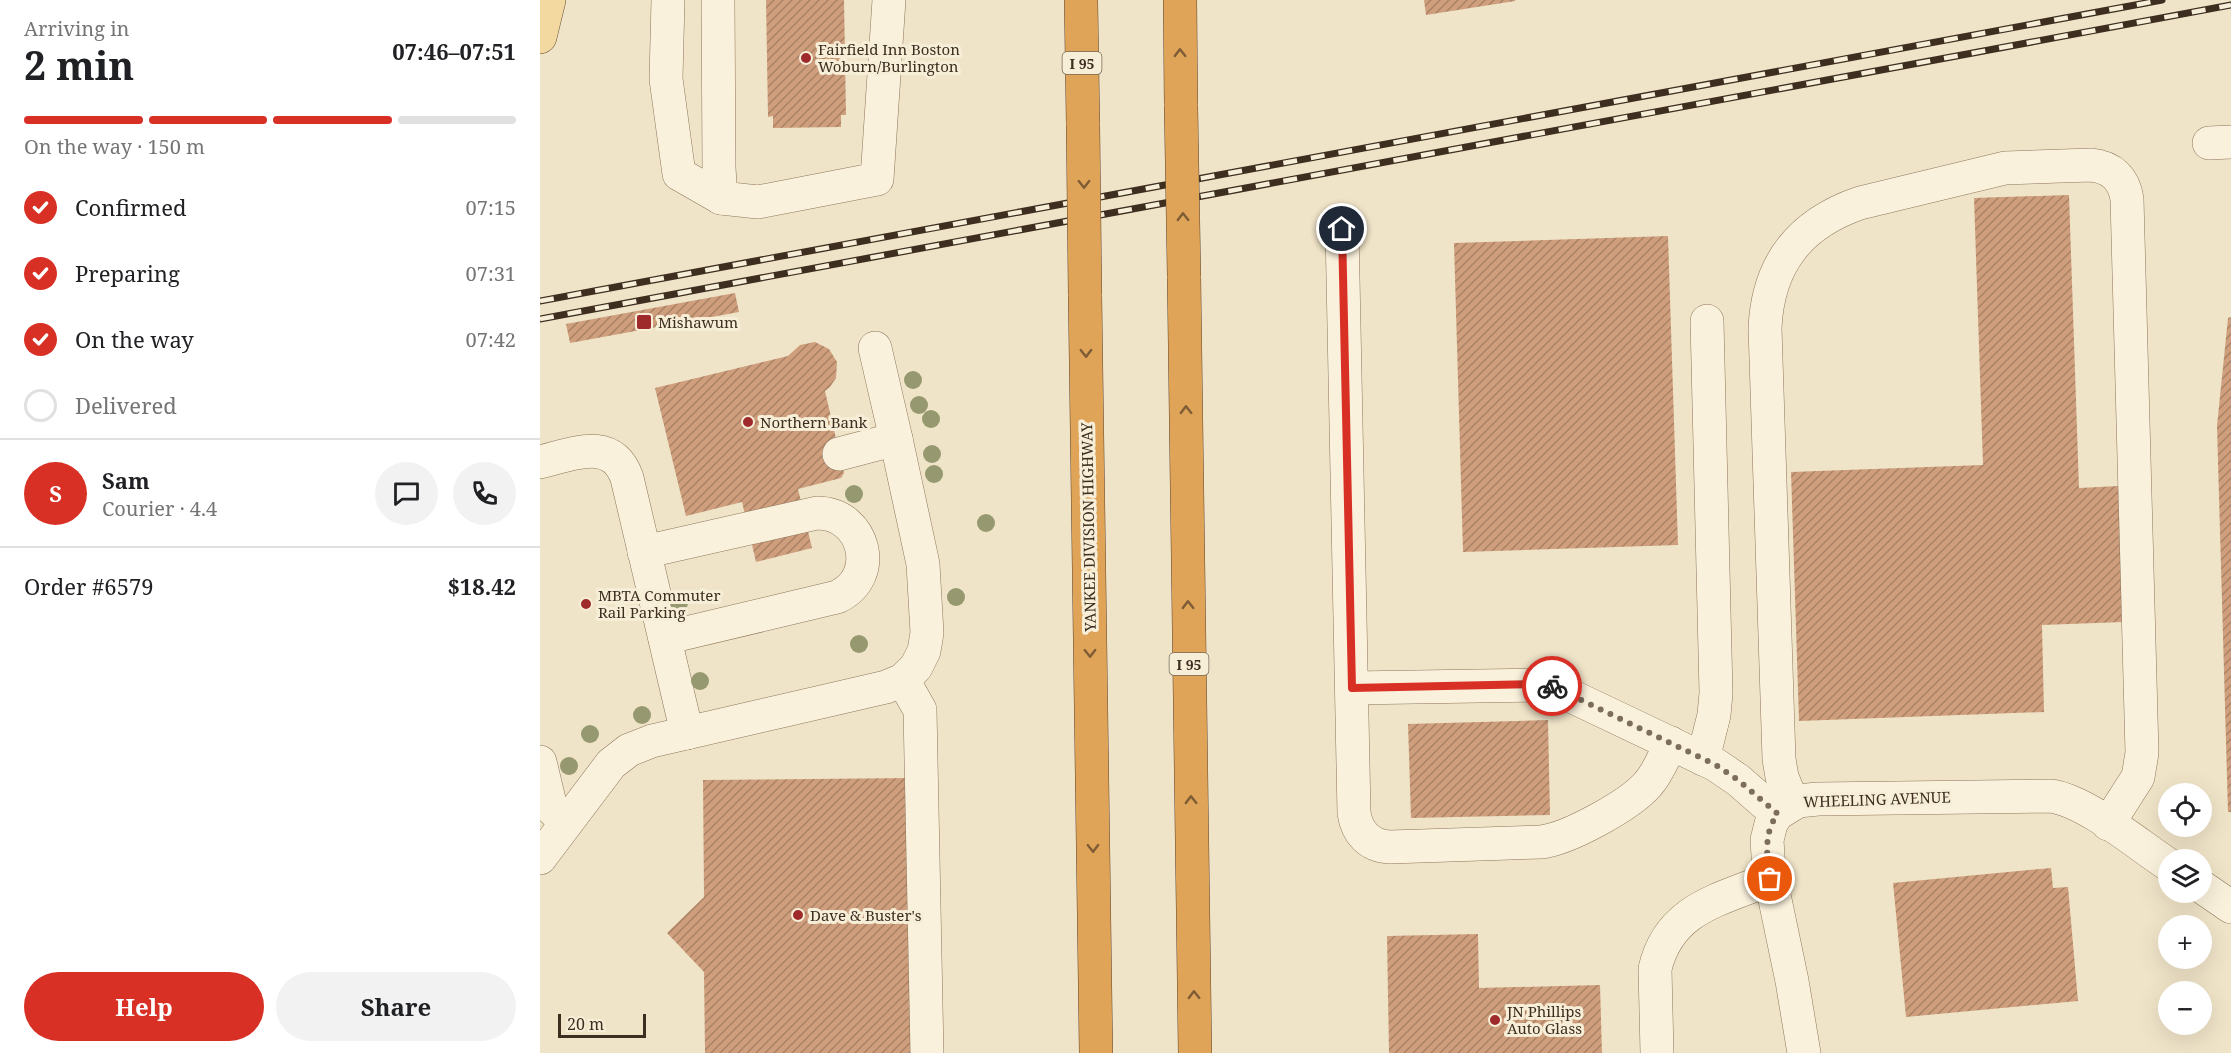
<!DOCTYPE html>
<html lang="en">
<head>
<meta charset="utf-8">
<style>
  body { margin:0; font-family:"Noto Serif",serif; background:#f2f2f2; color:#202124; height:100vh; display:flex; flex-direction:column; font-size:22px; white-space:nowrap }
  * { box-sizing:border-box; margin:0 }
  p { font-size:20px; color:#757577 }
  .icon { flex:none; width:33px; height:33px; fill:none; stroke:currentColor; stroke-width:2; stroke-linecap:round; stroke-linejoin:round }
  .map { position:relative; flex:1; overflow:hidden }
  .drawer { display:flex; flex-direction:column; background:#fff; width:540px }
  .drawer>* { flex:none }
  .tools { position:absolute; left:1618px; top:783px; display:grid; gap:12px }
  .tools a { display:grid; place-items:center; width:54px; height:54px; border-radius:50%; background:#fff; box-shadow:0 6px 24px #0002; font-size:30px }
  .scale { position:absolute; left:18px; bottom:15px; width:88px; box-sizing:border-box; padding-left:6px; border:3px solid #3d2e20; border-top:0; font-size:16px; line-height:21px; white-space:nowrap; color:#3d2e20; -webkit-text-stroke:4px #f7eed8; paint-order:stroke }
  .pin { position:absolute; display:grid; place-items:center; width:51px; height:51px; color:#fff; margin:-26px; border:3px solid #fff; border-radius:50%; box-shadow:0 2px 6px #0007 }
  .courier { position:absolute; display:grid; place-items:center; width:60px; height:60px; margin:-30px; border:4px solid #d93025; border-radius:50%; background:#fff; color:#222; box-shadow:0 2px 8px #0007 }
  .overview em { font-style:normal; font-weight:700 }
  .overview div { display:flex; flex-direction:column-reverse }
  .overview { display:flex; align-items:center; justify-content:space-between; height:102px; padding:0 24px }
  h1 { font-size:39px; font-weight:700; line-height:45px }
  .bar { display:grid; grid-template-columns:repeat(4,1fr); gap:9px 6px; align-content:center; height:72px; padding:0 24px }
  .bar i { height:8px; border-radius:4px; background:#e0e0e0 }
  .bar .current { background:#d93025 }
  .bar p { grid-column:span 4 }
  .line { display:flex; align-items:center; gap:15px; padding:0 24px; border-top:2px solid #e0e0e0 }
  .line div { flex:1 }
  .round { display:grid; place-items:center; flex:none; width:63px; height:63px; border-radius:32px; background:#f2f2f2 }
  ol { padding:0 24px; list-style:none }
  li { display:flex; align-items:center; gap:18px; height:66px }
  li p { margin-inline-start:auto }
  li .icon { padding:6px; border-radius:50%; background:#d93025; color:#fff; stroke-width:4 }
  li:last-child { color:#757577 }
  li i { width:33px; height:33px; border:3px solid #e0e0e0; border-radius:50% }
  .cta { display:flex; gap:12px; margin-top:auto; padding:12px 24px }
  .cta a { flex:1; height:69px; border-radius:36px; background:#d93025; color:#fff; font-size:24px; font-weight:700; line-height:69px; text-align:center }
  .cta a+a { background:#f2f2f2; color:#202124 }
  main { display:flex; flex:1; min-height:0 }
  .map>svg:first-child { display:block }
  .building { fill:url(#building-hatch) }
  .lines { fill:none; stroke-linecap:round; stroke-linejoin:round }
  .minor-casing { stroke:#8d765c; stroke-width:34 }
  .major-casing { stroke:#5b4430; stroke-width:34 }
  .highway-casing { stroke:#5b4430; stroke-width:34 }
  .minor { stroke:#faf1dc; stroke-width:33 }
  .major { stroke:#f3d9a0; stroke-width:33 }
  .highway { stroke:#e0a458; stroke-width:33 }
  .rail-casing { stroke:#3d2e20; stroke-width:7 }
  .rail { stroke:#f7eed8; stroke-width:4.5; stroke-dasharray:14; stroke-linecap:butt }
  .highway-bridge-casing { stroke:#5b4430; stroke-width:34; stroke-linecap:butt }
  .highway-bridge { stroke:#e0a458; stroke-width:33 }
  .tree { fill:#96986f }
  .oneway { stroke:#7e5d36 }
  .done { stroke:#7c6e5b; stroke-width:6; stroke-dasharray:0 10.8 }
  .route { stroke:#d93025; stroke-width:8 }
  .poi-dot { fill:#9e2a2b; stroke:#f7eed8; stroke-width:2 }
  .labels { text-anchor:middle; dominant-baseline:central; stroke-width:6; stroke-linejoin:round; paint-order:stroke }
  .shield { fill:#f7eed8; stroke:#756857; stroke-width:1.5 }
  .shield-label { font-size:14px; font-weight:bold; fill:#3d2e20 }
  .poi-label { font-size:15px; fill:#3d2e20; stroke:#f7eed8; text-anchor:start }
  .street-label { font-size:15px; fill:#3d2e20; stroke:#f7eed8 }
</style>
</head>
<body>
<main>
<section class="drawer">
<div class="overview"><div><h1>2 min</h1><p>Arriving in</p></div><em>07:46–07:51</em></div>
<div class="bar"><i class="current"></i><i class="current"></i><i class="current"></i><i></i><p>On the way · 150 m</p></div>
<ol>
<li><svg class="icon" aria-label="check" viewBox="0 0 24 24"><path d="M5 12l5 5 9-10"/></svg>Confirmed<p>07:15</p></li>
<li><svg class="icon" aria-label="check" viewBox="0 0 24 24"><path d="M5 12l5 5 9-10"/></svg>Preparing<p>07:31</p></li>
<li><svg class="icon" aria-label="check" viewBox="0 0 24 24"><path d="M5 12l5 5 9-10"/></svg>On the way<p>07:42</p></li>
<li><i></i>Delivered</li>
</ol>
<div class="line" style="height:108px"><b class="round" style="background:#d93025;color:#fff">S</b><div><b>Sam</b><p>Courier · 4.4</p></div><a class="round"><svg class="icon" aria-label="chat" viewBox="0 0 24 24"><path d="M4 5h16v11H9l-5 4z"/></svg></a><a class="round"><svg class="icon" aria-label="phone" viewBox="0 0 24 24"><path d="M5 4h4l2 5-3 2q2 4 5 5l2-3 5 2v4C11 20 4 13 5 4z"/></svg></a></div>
<div class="line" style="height:78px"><div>Order #6579</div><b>$18.42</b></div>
<div class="cta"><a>Help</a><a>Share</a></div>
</section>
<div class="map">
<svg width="1691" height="1053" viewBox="0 0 1691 1053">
  <defs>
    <pattern id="building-hatch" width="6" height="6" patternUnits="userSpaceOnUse" patternTransform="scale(1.5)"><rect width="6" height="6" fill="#cf9f7d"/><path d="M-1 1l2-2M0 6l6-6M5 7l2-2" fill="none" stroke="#a98266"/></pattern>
  </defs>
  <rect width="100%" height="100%" fill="#f0e4c8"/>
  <!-- building -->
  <g class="building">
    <polygon points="226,0 304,0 306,115 301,115 301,127 233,128 233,116 228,117"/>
    <polygon points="884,0 975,0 975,1 886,15"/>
    <polygon points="1529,195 1539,488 1578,486 1583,622 1502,625 1504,712 1259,721 1251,472 1443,465 1434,198"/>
    <polygon points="1128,236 1138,545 923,552 914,243"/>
    <polygon points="195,293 199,312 30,343 26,324"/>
    <polygon points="1691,317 1691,812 1688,812 1677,426 1688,318"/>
    <polygon points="275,342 289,349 297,362 296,378 290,387 285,391 304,473 301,478 258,489 272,548 216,562 202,502 146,516 115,388 248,356 260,345"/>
    <polygon points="1008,720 1010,815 871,818 868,724"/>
    <polygon points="370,778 371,1053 165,1053 164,972 127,933 164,897 163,780"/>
    <polygon points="1511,868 1513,888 1528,887 1538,1001 1366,1017 1353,883"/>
    <polygon points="938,934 939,988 1060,985 1062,1053 849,1053 847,936"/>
  </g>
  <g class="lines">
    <defs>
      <g id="minor">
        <polyline points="128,0 126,79 139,174 181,198"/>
        <polyline points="178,0 179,168 181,198 218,202 337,179 349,0"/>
        <polyline points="1669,143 1691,142"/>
        <path d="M802,229L814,813C817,833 829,846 850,847L1001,842C1028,839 1090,805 1108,784C1118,773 1124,757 1131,743"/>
        <polyline points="335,348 356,439"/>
        <path d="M0,462C33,454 72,436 87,478L147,733"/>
        <path d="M104,552L277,513C325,513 341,577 297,597L125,638"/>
        <polyline points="363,680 380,710 387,1053"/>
        <polyline points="812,688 1008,685 1176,765 1198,780 1237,814"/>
        <polyline points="1163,759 1174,715 1176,693 1167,321"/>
        <polyline points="0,762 11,808 26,822"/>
        <path d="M1253,804L1242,777L1239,759L1225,328C1228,264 1259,224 1320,203L1465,168L1551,165C1572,167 1584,179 1587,199L1602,753L1598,777L1568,824"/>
        <polyline points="0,858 71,764 89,750 112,741 346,687 363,680 376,667 384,651 387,633 383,564 356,439 299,454"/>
        <polyline points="1662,887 1691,907"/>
        <path d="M1117,1053L1115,969C1129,908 1180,900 1230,879"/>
        <path d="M1264,1053L1252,981L1229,871L1227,840L1231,824L1237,814L1258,801L1278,799L1512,796C1549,803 1597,844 1629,865"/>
      </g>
      <polyline id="major" points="0,37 9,0"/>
      <g id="highway">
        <polyline points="541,0 543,125"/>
        <polyline points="640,0 641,106"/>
        <polyline points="644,276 655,1053"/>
        <polyline points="545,294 556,1053"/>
      </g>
    </defs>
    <!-- minor casing -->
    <use href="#minor" class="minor-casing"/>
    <!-- major casing -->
    <use href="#major" class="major-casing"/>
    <!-- highway casing -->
    <use href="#highway" class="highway-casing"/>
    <!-- minor -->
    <use href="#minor" class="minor"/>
    <!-- major -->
    <use href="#major" class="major"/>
    <!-- highway -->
    <use href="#highway" class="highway"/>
    <defs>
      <g id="rail">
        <polyline points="0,301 1622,0"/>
        <polyline points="0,319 1691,5"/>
      </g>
    </defs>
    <!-- rail casing -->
    <use href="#rail" class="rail-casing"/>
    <!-- rail -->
    <use href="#rail" class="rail"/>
    <defs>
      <g id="highway-bridge">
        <polyline points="641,106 644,276"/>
        <polyline points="543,125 545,294"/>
      </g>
    </defs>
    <!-- highway-bridge casing -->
    <use href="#highway-bridge" class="highway-bridge-casing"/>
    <!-- highway-bridge -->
    <use href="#highway-bridge" class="highway-bridge"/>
  </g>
  <!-- trees -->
  <g class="tree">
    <circle cx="373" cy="380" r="9"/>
    <circle cx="379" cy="405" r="9"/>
    <circle cx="391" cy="419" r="9"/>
    <circle cx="392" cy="454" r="9"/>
    <circle cx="394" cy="474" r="9"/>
    <circle cx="314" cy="494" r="9"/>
    <circle cx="446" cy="523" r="9"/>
    <circle cx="416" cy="597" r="9"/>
    <circle cx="139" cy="603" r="9"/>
    <circle cx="319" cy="644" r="9"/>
    <circle cx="160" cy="681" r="9"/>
    <circle cx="102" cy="715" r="9"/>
    <circle cx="50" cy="734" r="9"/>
    <circle cx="29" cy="766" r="9"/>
  </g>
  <!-- one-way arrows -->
  <defs><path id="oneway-chevron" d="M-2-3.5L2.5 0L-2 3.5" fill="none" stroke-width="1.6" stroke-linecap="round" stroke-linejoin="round" transform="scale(1.5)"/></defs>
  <g class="oneway">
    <use href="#oneway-chevron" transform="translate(640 53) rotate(-91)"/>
    <use href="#oneway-chevron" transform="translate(544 184) rotate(89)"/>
    <use href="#oneway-chevron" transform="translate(643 217) rotate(-91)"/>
    <use href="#oneway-chevron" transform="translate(546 353) rotate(89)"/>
    <use href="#oneway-chevron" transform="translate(646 410) rotate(-91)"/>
    <use href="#oneway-chevron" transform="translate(648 605) rotate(-91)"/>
    <use href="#oneway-chevron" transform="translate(550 653) rotate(89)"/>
    <use href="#oneway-chevron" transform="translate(651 800) rotate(-91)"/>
    <use href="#oneway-chevron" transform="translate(553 848) rotate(89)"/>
    <use href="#oneway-chevron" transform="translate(654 995) rotate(-91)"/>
  </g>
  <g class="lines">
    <!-- done -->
    <path class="done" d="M1012,686L1176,765L1198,780L1238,814C1223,832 1227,858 1230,879"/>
    <!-- route -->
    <polyline class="route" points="802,229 812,688 993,684 1012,686"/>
  </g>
  <!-- markers -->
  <g class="poi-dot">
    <circle cx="266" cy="58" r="6"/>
    <rect x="96" y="314" width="16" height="16" rx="3"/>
    <circle cx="208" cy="422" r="6"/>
    <circle cx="46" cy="604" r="6"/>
    <circle cx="258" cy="915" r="6"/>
    <circle cx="955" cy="1020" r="6"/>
  </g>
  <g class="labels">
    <!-- shield labels -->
    <g class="shield">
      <rect x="522.5" y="52" width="39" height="22" rx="4.5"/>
      <rect x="629.5" y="653" width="39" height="22" rx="4.5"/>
    </g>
    <g class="shield-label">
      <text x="542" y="63">I 95</text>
      <text x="649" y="664">I 95</text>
    </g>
    <!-- poi labels -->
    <g class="poi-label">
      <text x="278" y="49">Fairfield Inn Boston<tspan x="278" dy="17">Woburn/Burlington</tspan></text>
      <text x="118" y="322">Mishawum</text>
      <text x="220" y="422">Northern Bank</text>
      <text x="58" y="595">MBTA Commuter<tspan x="58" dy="17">Rail Parking</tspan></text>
      <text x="270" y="915">Dave &amp; Buster's</text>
      <text x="967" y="1011">JN Phillips<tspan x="967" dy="17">Auto Glass</tspan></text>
    </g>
    <!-- street labels -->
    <g class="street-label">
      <text transform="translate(548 527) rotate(-91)">YANKEE DIVISION HIGHWAY</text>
      <text transform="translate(1337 799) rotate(-2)">WHEELING AVENUE</text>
    </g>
  </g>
</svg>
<div class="tools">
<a><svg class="icon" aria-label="locate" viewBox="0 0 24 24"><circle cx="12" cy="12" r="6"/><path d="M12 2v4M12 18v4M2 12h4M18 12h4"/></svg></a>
<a><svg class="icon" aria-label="layers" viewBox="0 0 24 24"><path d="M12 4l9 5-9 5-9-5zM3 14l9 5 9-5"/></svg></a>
<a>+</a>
<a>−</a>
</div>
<div class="scale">20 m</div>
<div class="pin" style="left:1230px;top:879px;background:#ea580c"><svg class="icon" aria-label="bag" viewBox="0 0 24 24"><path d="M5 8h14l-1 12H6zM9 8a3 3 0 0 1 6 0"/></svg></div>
<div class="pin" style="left:802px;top:229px;background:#1f2937"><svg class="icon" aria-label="home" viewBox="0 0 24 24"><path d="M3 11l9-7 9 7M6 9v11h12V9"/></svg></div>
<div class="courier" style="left:1012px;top:686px"><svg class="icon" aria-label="bike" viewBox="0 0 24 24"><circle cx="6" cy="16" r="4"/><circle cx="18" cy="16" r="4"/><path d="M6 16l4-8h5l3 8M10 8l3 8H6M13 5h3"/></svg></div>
</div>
</main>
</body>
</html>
